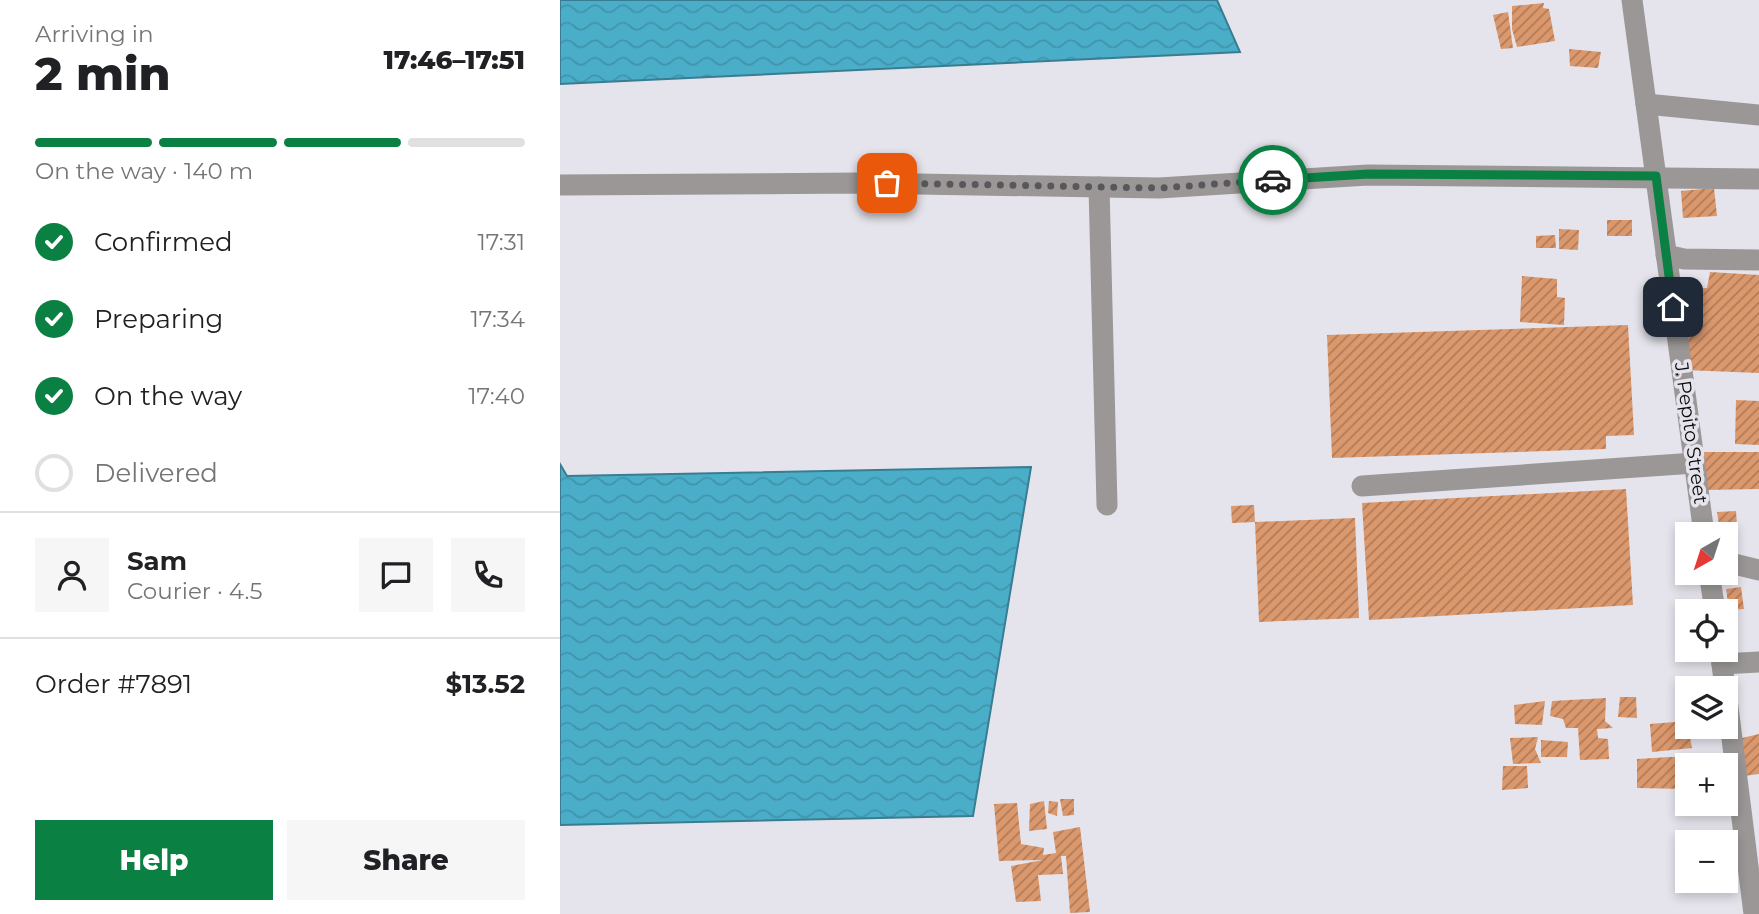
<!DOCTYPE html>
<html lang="en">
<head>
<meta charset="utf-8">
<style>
  body { margin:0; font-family:Montserrat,sans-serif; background:#f6f6f6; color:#202124; height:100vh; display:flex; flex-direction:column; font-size:26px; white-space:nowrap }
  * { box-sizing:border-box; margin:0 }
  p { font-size:23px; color:#757577 }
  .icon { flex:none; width:38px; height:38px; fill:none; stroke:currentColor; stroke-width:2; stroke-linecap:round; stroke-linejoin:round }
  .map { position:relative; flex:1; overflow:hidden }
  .details { display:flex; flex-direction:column; background:#fff; width:560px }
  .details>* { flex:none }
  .needle { width:46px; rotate:219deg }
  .tools { position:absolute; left:1115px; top:522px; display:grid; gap:14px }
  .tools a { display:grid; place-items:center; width:63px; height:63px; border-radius:0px; background:#fff; box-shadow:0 4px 10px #0003; font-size:35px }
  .pin { position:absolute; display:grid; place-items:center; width:60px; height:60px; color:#fff; margin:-30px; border-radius:14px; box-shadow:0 4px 10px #0006 }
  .courier { position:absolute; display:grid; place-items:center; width:70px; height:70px; margin:-35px; border:5px solid #0b8043; border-radius:50%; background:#fff; color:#222; box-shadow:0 2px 9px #0007 }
  .overview em { font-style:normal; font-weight:800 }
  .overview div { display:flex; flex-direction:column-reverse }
  .overview { display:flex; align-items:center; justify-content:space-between; height:119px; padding:0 35px }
  h1 { font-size:46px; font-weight:800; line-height:52px }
  .bar { display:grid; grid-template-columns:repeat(4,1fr); gap:10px 7px; align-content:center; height:84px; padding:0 35px }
  .bar i { height:9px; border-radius:5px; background:#e0e0e0 }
  .bar .active { background:#0b8043 }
  .bar p { grid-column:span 4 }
  .line { display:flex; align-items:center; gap:18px; padding:0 35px; border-top:2px solid #e0e0e0 }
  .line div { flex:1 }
  .round { display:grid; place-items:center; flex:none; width:74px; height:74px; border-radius:0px; background:#f6f6f6 }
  ol { padding:0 35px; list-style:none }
  li { display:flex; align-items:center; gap:21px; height:77px }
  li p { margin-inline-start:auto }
  li .icon { padding:7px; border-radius:50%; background:#0b8043; color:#fff; stroke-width:4 }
  li:last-child { color:#757577 }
  li i { width:38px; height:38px; border:4px solid #e0e0e0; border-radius:50% }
  .action { display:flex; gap:14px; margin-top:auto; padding:14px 35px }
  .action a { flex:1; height:80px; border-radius:0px; background:#0b8043; color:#fff; font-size:28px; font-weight:800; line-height:80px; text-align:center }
  .action a+a { background:#f6f6f6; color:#202124 }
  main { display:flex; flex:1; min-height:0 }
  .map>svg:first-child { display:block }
  .water { fill:url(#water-waves); stroke:#387d91; stroke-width:2 }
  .building { fill:url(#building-hatch) }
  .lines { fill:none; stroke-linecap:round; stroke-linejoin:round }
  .minor { stroke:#9a9796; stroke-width:21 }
  .done { stroke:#57575c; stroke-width:7; stroke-dasharray:0 12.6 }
  .route { stroke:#0b8043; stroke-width:9 }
  .labels { text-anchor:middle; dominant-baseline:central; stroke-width:7; stroke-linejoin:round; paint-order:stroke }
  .street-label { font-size:19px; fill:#0b0b0e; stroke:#e5e4ec }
</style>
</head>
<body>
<main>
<section class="details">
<div class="overview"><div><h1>2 min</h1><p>Arriving in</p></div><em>17:46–17:51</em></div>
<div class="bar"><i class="active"></i><i class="active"></i><i class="active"></i><i></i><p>On the way · 140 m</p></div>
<ol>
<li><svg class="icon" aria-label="check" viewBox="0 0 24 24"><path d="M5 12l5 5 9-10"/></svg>Confirmed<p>17:31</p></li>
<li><svg class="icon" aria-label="check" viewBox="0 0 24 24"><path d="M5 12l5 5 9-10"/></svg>Preparing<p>17:34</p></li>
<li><svg class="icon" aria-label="check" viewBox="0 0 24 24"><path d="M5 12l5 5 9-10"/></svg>On the way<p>17:40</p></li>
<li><i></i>Delivered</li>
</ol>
<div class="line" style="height:126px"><a class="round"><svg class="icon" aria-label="person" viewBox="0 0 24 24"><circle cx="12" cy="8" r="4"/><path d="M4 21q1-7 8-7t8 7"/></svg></a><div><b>Sam</b><p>Courier · 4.5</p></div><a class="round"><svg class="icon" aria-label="chat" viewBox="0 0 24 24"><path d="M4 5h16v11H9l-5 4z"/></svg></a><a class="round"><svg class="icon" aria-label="phone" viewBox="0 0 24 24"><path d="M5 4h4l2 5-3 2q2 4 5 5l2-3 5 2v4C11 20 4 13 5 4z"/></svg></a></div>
<div class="line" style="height:91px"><div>Order #7891</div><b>$13.52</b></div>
<div class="action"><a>Help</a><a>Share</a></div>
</section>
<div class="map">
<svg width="1199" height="914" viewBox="0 0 1199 914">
  <defs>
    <pattern id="water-waves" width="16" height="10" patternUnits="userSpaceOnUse" patternTransform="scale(1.75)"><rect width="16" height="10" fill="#4baec9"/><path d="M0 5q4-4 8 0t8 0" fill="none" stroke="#4094ab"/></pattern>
    <pattern id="building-hatch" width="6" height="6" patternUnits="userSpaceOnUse" patternTransform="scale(1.75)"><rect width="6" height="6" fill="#db986d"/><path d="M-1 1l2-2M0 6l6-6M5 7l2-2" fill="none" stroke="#b07a58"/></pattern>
  </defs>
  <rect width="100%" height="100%" fill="#e5e4ec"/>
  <!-- water -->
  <g class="water">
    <polygon points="0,0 657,0 680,52 0,84"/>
    <polygon points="0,464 7,476 471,467 413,816 0,825"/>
  </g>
  <!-- building -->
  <g class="building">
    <polygon points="984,3 983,8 989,9 995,41 957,47 952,29 952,6"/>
    <polygon points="948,12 953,48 941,49 933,15"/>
    <polygon points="1009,49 1041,52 1038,68 1010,66"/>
    <polygon points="1154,188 1157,216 1123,218 1121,191"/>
    <rect x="1047" y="220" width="25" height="16"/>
    <polygon points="999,229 1019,230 1018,250 999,249"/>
    <polygon points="995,235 996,248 976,248 976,236"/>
    <polygon points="1150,272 1199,275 1199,373 1124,370 1121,289 1147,288"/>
    <polygon points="962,276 997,279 997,297 1005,298 1004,325 960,322"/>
    <polygon points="1068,325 1074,435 1046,436 1046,449 772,458 767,335"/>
    <polygon points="1176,400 1199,401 1199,445 1175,444"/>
    <polygon points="1139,452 1199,452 1199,489 1145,490"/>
    <polygon points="1066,489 1073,605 809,620 802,503"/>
    <polygon points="694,505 695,522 672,523 671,506"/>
    <polygon points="1176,511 1177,526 1168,526 1171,549 1166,550 1166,534 1153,534 1151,526 1159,525 1157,512"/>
    <polygon points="795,518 799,618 699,622 695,522"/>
    <polygon points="1181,587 1184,609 1169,610 1166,589"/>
    <polygon points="1060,697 1076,697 1077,718 1058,717"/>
    <polygon points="1046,698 1045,721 1053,728 1037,729 1038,738 1048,739 1049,759 1020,760 1018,728 1006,728 1003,719 990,716 992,701"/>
    <polygon points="985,701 982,725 955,724 954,705"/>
    <polygon points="1127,721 1132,748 1092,752 1090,724"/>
    <polygon points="1199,734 1199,774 1184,776 1182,738"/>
    <polygon points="978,737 975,749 981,763 953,764 950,738"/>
    <polygon points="981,740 1008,742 1007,757 981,757"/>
    <polygon points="1110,757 1128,757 1127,789 1077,788 1077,759"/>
    <polygon points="943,766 967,766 968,788 942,790"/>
    <polygon points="500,799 514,799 514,815 503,816"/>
    <polygon points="484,801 487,829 469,831 470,804"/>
    <polygon points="489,801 498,802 497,816 488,813"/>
    <polygon points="457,803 461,844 484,848 483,855 496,853 493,832 520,827 530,912 510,913 506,856 501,856 503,874 478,875 481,901 456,902 451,866 483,860 439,861 434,804"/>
  </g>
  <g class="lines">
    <!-- minor -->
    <g class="minor">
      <polyline points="1072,0 1144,534"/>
      <polyline points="1086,104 1199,115"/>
      <polyline points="0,185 300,183 599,188 808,175 1199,179"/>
      <polyline points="539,187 547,505"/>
      <polyline points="1106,255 1124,259 1199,260"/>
      <polyline points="802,486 1135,463"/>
      <polyline points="1166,562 1199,570"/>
      <polyline points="1149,572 1155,611"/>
      <polyline points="1160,649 1165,688"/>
      <polyline points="1162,664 1199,662"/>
      <polyline points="1166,691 1194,914"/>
    </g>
  </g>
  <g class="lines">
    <!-- done -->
    <polyline class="done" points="327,183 599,188 713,180"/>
    <!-- route -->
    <polyline class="route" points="713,180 808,174 1096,176 1113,307"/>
  </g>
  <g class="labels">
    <!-- street labels -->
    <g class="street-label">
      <text transform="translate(1131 433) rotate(82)">J. Pepito Street</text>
    </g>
  </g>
</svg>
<div class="tools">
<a><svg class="needle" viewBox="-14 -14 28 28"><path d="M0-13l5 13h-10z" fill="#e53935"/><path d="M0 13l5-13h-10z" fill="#757577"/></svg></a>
<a><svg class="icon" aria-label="locate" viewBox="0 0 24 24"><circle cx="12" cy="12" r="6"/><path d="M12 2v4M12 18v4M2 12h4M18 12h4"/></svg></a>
<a><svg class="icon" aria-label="layers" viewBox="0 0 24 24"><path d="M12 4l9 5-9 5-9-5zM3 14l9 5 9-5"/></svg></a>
<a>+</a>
<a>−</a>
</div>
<div class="pin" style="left:327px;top:183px;background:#ea580c"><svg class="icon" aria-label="bag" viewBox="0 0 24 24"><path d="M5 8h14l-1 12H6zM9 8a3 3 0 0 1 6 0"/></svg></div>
<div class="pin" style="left:1113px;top:307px;background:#1f2937"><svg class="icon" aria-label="home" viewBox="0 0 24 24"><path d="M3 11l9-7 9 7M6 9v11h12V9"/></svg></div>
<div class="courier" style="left:713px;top:180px"><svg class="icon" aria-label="car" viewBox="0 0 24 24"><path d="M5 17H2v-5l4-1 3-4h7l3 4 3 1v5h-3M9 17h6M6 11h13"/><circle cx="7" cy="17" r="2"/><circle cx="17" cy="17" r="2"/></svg></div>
</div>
</main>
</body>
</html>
